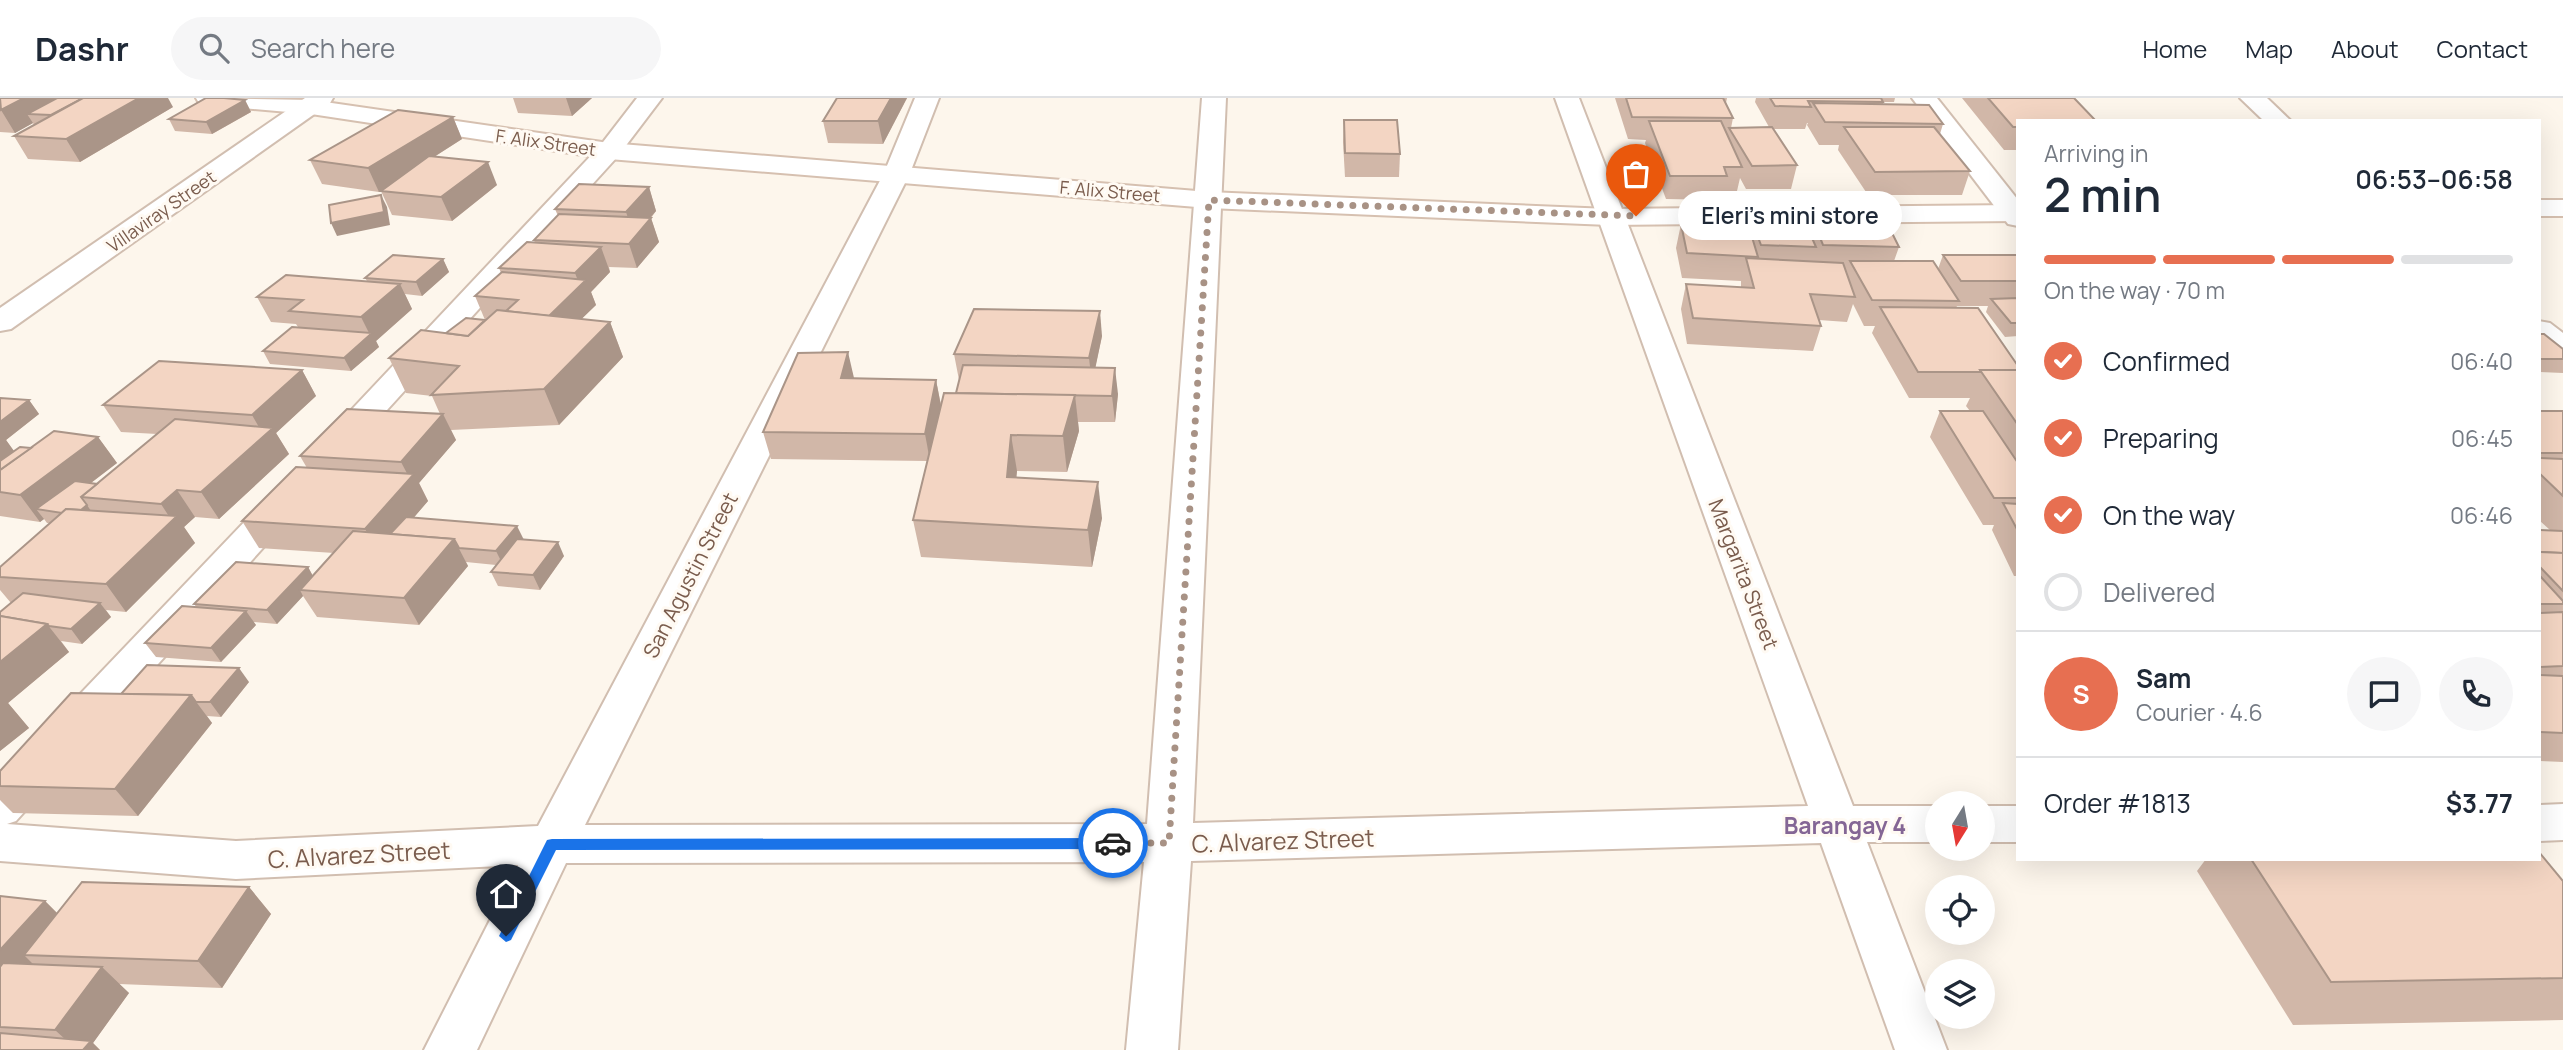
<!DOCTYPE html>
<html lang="en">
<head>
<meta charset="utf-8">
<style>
  body { margin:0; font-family:Manrope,sans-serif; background:#f6f6f7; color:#1f2937; height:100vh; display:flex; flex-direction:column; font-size:26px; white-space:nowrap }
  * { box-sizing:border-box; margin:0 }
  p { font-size:23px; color:#747a83 }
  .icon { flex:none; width:38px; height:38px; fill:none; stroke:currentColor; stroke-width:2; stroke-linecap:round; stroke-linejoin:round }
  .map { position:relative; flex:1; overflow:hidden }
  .panel { position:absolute; left:2016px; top:21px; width:525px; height:742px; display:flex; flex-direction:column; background:#fff; border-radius:0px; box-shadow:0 7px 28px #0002 }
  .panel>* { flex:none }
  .needle { width:46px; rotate:191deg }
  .tools { position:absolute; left:1925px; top:693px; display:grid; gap:14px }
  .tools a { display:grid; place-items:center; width:70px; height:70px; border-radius:50%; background:#fff; box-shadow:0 7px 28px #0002; font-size:35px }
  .pin { position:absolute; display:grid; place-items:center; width:60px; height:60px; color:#fff; margin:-72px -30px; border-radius:50% 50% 50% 0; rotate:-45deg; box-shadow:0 0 7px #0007 }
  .pin .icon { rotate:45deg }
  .courier { position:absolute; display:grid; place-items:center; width:70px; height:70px; margin:-35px; border:5px solid #1a73e8; border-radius:50%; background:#fff; color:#222; box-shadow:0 2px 9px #0007 }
  .bubble { position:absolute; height:49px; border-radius:24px; background:#fff; box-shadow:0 7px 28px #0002; font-size:23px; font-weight:600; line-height:49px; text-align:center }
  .headline em { font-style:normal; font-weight:600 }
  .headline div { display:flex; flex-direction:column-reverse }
  .headline { display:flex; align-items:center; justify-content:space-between; height:119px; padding:0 28px }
  h1 { font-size:46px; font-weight:600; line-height:52px }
  .bar { display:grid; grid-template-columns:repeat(4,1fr); gap:10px 7px; align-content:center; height:84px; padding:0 28px }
  .bar i { height:9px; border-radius:5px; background:#e0e1e3 }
  .bar .active { background:#e76f51 }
  .bar p { grid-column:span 4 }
  .line { display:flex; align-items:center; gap:18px; padding:0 28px; border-top:2px solid #e0e1e3 }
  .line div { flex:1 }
  .round { display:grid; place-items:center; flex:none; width:74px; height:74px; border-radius:37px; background:#f6f6f7 }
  ol { padding:0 28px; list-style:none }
  li { display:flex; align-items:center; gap:21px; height:77px }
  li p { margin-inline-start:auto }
  li .icon { padding:7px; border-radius:50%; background:#e76f51; color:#fff; stroke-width:4 }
  li:last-child { color:#747a83 }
  li i { width:38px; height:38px; border:4px solid #e0e1e3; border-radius:50% }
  header { display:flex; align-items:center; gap:42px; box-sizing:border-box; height:98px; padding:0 35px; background:#fff; border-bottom:2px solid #e0e1e3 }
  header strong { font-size:33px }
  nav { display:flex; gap:38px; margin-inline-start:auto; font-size:24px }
  .search { width:490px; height:63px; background:#f6f6f7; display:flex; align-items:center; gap:18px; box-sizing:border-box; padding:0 24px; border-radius:38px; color:#747a83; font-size:26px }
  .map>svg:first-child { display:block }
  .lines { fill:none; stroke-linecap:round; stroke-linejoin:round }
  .street-casing { stroke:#d1beb0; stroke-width:4 }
  .secondary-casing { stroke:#d6c0b0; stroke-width:4 }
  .street { fill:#fff; fill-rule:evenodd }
  .secondary { fill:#fff; fill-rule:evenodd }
  .wall { fill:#d1b7a8 }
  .shaded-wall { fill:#aa9588 }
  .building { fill:#f3d5c3; stroke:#aa9588; stroke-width:2 }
  .route { fill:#1a73e8 }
  .done { stroke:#a89285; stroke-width:7; stroke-dasharray:0 12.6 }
  .labels { text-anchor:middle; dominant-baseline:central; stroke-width:6; stroke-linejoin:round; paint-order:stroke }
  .far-street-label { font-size:18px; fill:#7a5c4d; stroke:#fffaf3 }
  .street-label { font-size:21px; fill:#7a5c4d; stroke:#fffaf3 }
  .neighbourhood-label { font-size:23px; font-weight:bold; fill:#846695; stroke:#fffaf3 }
  .near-street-label { font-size:24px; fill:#7a5c4d; stroke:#fffaf3 }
</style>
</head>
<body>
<header>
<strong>Dashr</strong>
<div class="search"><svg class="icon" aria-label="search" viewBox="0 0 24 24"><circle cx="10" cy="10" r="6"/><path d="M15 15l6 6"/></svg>Search here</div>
<nav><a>Home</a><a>Map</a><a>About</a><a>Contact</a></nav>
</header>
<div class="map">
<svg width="2563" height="952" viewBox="0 0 2563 952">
  <rect width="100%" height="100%" fill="#fdf6ec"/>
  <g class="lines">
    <defs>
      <g id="street">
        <polygon points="305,0 333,0 330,5 11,231 0,233 0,210"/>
        <polygon points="637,0 662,0 618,58 347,356 335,359 323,356 318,349 323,342 600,48"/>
        <polygon points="915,0 939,0 910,75 585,727 1147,726 1202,0 1226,0 1193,725 1808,708 1555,0 1579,0 1853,708 1937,708 1937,744 1867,744 1947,952 1895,952 1821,745 1191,763 1178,952 1126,952 1144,764 566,765 477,952 424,952 518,767 236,781 0,763 0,680 274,393 287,390 300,393 305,401 300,409 16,723 7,726 236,743 538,728 884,75"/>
        <polygon points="1912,0 1937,0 2018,102 2018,128 2008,126"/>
        <polygon points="2240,0 2267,0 2291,23 2264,23"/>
        <polygon points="2539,223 2550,225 2563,235 2563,260 2552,257 2539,247"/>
        <polygon points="2563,706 2563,742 2539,743 2539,707"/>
        <rect x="1983" y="708" width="35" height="36"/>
      </g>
      <g id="secondary">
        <polygon points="196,0 311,2 609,45 1209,94 1609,111 2018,107 2018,123 1609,127 1209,110 609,61 311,16 208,7 199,5"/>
        <rect x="2539" y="102" width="24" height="16"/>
      </g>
    </defs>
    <!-- street casing -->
    <use href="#street" class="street-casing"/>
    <!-- secondary casing -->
    <use href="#secondary" class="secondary-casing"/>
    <!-- street -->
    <use href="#street" class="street"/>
    <!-- secondary -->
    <use href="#secondary" class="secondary"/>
  </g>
  <!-- wall -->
  <g class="wall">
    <polygon points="0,0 173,9 80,64 28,61 14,38 34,27 33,25 15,35 0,34"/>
    <polygon points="513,0 592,0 572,18 518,15"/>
    <polygon points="837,0 907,0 883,46 828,45 823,23"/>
    <polygon points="1615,0 1727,0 1726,5 1733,20 1731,30 1769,29 1755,4 1756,0 1895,0 1894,4 1883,4 1883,6 1943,26 1940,36 1970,73 1962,97 1868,97 1838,52 1839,47 1819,47 1807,27 1808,25 1807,25 1805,31 1773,31 1797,67 1791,91 1746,91 1740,80 1737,93 1724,93 1722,102 1666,101 1645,45 1646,42 1628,41"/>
    <polygon points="1962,0 2074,0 2018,23 2018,52 2004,52"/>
    <polygon points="245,2 251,14 212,36 175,33 169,21"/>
    <polygon points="453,19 462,41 434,59 497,87 452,123 392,117 381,93 389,87 379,94 322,86 310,62"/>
    <polygon points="1344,22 1400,56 1399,79 1345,79 1343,44"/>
    <polygon points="649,89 656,113 651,120 659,144 637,170 609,169 610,174 591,194 596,207 581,221 610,224 623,259 559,327 451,332 456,342 419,385 428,403 414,419 523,441 564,458 540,492 498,488 491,474 496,467 466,464 468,468 419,527 317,519 303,498 277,526 253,524 256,527 221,564 156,559 145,545 197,510 194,506 308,469 313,478 334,455 259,450 242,423 307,370 300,358 440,316 432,298 406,295 389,260 446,235 485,222 475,198 501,175 499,170 535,145 534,142 558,118 555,111"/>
    <polygon points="1803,98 1899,149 1894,163 1938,171 1943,157 2018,183 2018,238 2005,239 1986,214 1988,208 1957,208 1956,210 2018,268 2018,364 2017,364 2018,365 2018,478 2014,478 1992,432 1994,427 1983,427 1930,339 1940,313 1970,313 1966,308 1970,300 1909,300 1872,235 1875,228 1864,228 1853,206 1847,224 1819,222 1821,228 1813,253 1687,246 1681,211 1686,186 1741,189 1741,183 1682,180 1676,150 1681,126 1739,129 1737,124 1743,100 1799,110"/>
    <polygon points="443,161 449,174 422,198 405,196 412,211 376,243 379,249 351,273 270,266 263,253 298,229 296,226 271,224 257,199 367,183 365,180"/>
    <polygon points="2539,236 2563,251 2563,275 2539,274"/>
    <polygon points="1102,238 1095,270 1118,296 1115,324 1078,324 1079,333 1067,374 1017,373 1016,379 1102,420 1092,469 921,459 913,422 927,363 771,361 763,334 854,280 936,282 941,307 956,295 959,282 954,256"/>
    <polygon points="302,272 316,298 276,335 289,356 219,421 195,419 184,429 195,445 126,514 106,512 111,519 82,546 61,543 69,554 8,605 29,630 0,653 11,505 0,492 0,469 50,425 47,425 44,421 40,424 0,418 0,300 29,302 39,316 6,342 14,353 98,339 117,365 91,385 97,386 157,336 121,334 103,307"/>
    <polygon points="2539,313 2563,313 2563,664 2539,663 2539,432 2550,432 2539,422"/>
    <polygon points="249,584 221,619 207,618 212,625 138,718 13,715 0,702 0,673 121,596"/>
    <polygon points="2206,761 2539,761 2563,783 2563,922 2293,927 2197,773"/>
    <polygon points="249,789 271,816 222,890 119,886 129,895 93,945 100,952 0,952 0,798 45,803 57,815"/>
  </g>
  <!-- shaded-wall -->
  <g class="shaded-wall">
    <polygon points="24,0 78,0 27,16 33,25 15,35 1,12"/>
    <polygon points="139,0 168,0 173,9 80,64 66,41"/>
    <polygon points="566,0 592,0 572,18"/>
    <polygon points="891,0 907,0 883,46 878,23"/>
    <polygon points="245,2 251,14 212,36 206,24"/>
    <polygon points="453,19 462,41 379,94 368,70"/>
    <polygon points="488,64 497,87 452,123 441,99"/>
    <polygon points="649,89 656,113 634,138 626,114"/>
    <polygon points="381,97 387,109 390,127 337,138 331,125"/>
    <polygon points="651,120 659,144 637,170 629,146"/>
    <polygon points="601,149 610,174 591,194 596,207 558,244 548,219 580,188 575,175"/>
    <polygon points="443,161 449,174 422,198 416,184"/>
    <polygon points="400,186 412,211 376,243 379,249 351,273 344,260 370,237 361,219"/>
    <polygon points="1100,213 1102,238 1092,286 1089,260"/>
    <polygon points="610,224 623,259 559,327 544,291"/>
    <polygon points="848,254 854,280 841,280"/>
    <polygon points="1115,270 1118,296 1115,324 1112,298"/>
    <polygon points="302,272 316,298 276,335 289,356 219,421 201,394 264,338 252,317"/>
    <polygon points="936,282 941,308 930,363 925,336"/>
    <polygon points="1075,297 1079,333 1067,374 1063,338"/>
    <polygon points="29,302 39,316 6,342 21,363 0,378 0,324"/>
    <polygon points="443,316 456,342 419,385 428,403 381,458 365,431 410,381 401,364"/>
    <polygon points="1011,337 1017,373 1013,415 1007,379"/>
    <polygon points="98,339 117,365 54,413 36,411 44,421 40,424 20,397"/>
    <polygon points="1098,384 1102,420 1092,469 1088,432"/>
    <polygon points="177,392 195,419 184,429 195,445 126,514 106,486 172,423 161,406"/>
    <polygon points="87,407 97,422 75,417"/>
    <polygon points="517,428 524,442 503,467 496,453"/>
    <polygon points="454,441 468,468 419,527 404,500"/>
    <polygon points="558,444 564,458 540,492 533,477"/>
    <polygon points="308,469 316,484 300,492 303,498 277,526 267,512"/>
    <polygon points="100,505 111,519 82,546 71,531"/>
    <polygon points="246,513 256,527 221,564 211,550"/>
    <polygon points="47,526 69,554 8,605 29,630 0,653 0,564"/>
    <polygon points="239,570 249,584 221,619 210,604"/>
    <polygon points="191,597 212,625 138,718 115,691"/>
    <polygon points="249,789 271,816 222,890 198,863"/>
    <polygon points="45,803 72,830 24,857 37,870 0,912 0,852"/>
    <polygon points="102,869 129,895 93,945 100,952 77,952 55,932"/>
  </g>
  <!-- building -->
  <g class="building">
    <polygon points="0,0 24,0 1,12"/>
    <polygon points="57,0 83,0 51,17 27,16"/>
    <polygon points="83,0 139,0 66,41 14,38"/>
    <polygon points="206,0 224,0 245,2 206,24 169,21"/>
    <polygon points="837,0 891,0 878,23 823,23"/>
    <polygon points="1626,0 1723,0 1733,20 1632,19"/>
    <polygon points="1770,0 1881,0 1883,4 1808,3 1811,9 1775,8"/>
    <polygon points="1988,0 2074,0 2096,23 2018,23 2018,29 2013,29"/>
    <polygon points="1813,5 1929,7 1943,26 1825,24"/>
    <polygon points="398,12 453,19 368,70 310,62"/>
    <polygon points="1344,22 1397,22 1400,56 1345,55"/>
    <polygon points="1649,23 1721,23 1742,69 1724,69 1727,78 1670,78"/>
    <polygon points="1772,29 1797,67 1752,68 1729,30"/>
    <polygon points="1844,29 1934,29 1970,73 1875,74"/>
    <polygon points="429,58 488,64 441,99 381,93"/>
    <polygon points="579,86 649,89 626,114 555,111"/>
    <polygon points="381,97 384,114 331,125 329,107"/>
    <polygon points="1803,98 1875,101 1899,149 1823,147"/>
    <polygon points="1743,100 1795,101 1816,149 1761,147"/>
    <polygon points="559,116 651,120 629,146 534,142"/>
    <polygon points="1681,126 1749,129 1758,159 1687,155"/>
    <polygon points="527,144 601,149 575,175 499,170"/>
    <polygon points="393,157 443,161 416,184 365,180"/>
    <polygon points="1943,157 2018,157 2018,183 1961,183"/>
    <polygon points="1746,160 1843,165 1855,199 1810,196 1821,228 1693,220 1686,186 1754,190"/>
    <polygon points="1850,163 1933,163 1959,203 1872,202"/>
    <polygon points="502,174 586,182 549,218 506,213 518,202 475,198"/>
    <polygon points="286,177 400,186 361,219 289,213 303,202 257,199"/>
    <polygon points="2018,200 2018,225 2011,225 1991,201"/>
    <polygon points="1880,209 1978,210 2018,268 2018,272 1980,272 1980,274 1918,274"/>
    <polygon points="974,211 1100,213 1089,260 954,256"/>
    <polygon points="497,212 610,224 544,291 431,297 459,268 389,260 421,232 468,238"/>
    <polygon points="466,220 485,222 468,238 446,235"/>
    <polygon points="292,229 372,235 344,260 263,253"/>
    <polygon points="2539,236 2544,236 2563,251 2563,261 2539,261"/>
    <polygon points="848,254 841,280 936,282 925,336 763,334 798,255"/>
    <polygon points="159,263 302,272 252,317 103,307"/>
    <polygon points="963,267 1115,270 1112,298 956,295"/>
    <polygon points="1980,272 2018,272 2018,327"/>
    <polygon points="944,295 1075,297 1063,338 1011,337 1007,379 1098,384 1088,432 913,422"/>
    <polygon points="0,300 29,302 0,324"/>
    <polygon points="347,311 443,316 401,364 300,358"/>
    <polygon points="1940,313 1983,313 2018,365 2018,400 1994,400"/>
    <rect x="2539" y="313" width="24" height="42"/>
    <polygon points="175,321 273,330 201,394 177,392 161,406 81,399"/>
    <polygon points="54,333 98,339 20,397 0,394 0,372"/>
    <polygon points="20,349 31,350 0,372 0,363"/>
    <polygon points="2539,360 2563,361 2563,398 2539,375"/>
    <polygon points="296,369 414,376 365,431 242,423"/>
    <polygon points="75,383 97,386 81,399 87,407 81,412 66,411 62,415 36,411"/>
    <polygon points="2003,405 2018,406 2018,433"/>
    <polygon points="66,411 177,418 106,486 0,479 0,469"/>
    <polygon points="406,419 517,428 496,453 459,450 454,441 390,436"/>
    <polygon points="2539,432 2563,433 2563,455 2539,454"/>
    <polygon points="353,433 454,441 404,500 300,492"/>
    <polygon points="517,441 558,444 533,477 491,474"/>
    <polygon points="2539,454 2563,455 2563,493 2539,468"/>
    <polygon points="236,464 308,469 267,512 194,506"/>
    <polygon points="2539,477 2563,503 2563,506 2539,506"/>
    <polygon points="23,495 100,505 71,531 49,528 47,526 0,518 0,514"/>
    <polygon points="182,508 246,513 211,550 145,545"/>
    <polygon points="2563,514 2563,568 2539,569 2539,515"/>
    <polygon points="0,518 47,526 0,564"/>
    <polygon points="147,567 239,570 210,604 196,604 191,597 121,596"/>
    <polygon points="2539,577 2563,578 2563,635 2539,634"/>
    <polygon points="71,595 191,597 115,691 0,688 0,673"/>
    <polygon points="2539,754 2563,783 2563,880 2331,884 2251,761 2539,761"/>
    <polygon points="82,784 249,789 198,863 24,857"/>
    <polygon points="0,798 45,803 0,852"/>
    <polygon points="3,865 102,869 55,932 0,929 0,869"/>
    <polygon points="0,935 91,943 83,952 0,952"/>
  </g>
  <!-- route -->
  <polygon class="route" points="1113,740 1120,745 1113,751 556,752 511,842 506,844 499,838 547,742 552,741"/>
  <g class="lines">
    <!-- done -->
    <polyline class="done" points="1113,745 1169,745 1209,102 1636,118"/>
  </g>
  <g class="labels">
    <!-- far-street labels -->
    <g class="far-street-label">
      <text transform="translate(546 44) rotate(8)">F. Alix Street</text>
      <text transform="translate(1110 93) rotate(5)">F. Alix Street</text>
      <text transform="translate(161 113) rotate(-35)">Villaviray Street</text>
    </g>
    <!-- street labels -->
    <g class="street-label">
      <text transform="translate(1744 476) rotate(69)">Margarita Street</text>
      <text transform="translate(690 477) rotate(-63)">San Agustin Street</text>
    </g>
    <!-- neighbourhood labels -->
    <g class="neighbourhood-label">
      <text x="1845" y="727">Barangay 4</text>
    </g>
    <!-- near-street labels -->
    <g class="near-street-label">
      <text transform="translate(1283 742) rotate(-2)">C. Alvarez Street</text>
      <text transform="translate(359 756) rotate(-3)">C. Alvarez Street</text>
    </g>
  </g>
</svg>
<div class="tools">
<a><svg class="needle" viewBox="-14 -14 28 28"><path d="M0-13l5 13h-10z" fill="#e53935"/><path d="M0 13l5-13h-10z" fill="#747a83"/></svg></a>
<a><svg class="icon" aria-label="locate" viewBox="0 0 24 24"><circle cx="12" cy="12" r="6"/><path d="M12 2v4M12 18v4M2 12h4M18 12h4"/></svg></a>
<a><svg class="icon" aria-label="layers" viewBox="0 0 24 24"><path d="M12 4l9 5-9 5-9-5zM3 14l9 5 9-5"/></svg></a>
</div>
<div class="pin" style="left:1636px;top:118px;background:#ea580c"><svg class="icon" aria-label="bag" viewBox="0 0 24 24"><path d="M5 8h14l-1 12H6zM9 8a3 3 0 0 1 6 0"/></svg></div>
<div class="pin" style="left:506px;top:838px;background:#1f2937"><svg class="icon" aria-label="home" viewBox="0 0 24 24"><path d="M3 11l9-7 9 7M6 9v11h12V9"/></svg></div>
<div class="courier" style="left:1113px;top:745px"><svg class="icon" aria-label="car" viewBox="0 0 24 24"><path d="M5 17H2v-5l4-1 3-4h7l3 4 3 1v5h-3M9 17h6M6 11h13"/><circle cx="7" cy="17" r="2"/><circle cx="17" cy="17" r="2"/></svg></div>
<div class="bubble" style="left:1678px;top:93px;width:224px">Eleri's mini store</div>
<section class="panel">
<div class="headline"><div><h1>2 min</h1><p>Arriving in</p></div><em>06:53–06:58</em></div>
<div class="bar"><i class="active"></i><i class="active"></i><i class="active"></i><i></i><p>On the way · 70 m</p></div>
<ol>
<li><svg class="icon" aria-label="check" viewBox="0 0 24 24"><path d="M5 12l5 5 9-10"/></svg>Confirmed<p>06:40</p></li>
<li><svg class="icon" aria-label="check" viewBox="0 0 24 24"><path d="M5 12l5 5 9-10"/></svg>Preparing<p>06:45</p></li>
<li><svg class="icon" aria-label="check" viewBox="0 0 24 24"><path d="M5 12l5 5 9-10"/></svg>On the way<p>06:46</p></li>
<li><i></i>Delivered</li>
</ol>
<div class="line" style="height:126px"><b class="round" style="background:#e76f51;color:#fff">S</b><div><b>Sam</b><p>Courier · 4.6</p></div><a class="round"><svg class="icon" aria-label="chat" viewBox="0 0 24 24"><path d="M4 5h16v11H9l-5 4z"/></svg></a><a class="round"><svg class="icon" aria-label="phone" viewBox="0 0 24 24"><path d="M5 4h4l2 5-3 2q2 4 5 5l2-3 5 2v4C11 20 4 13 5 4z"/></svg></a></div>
<div class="line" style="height:91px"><div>Order #1813</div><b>$3.77</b></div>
</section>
</div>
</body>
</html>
